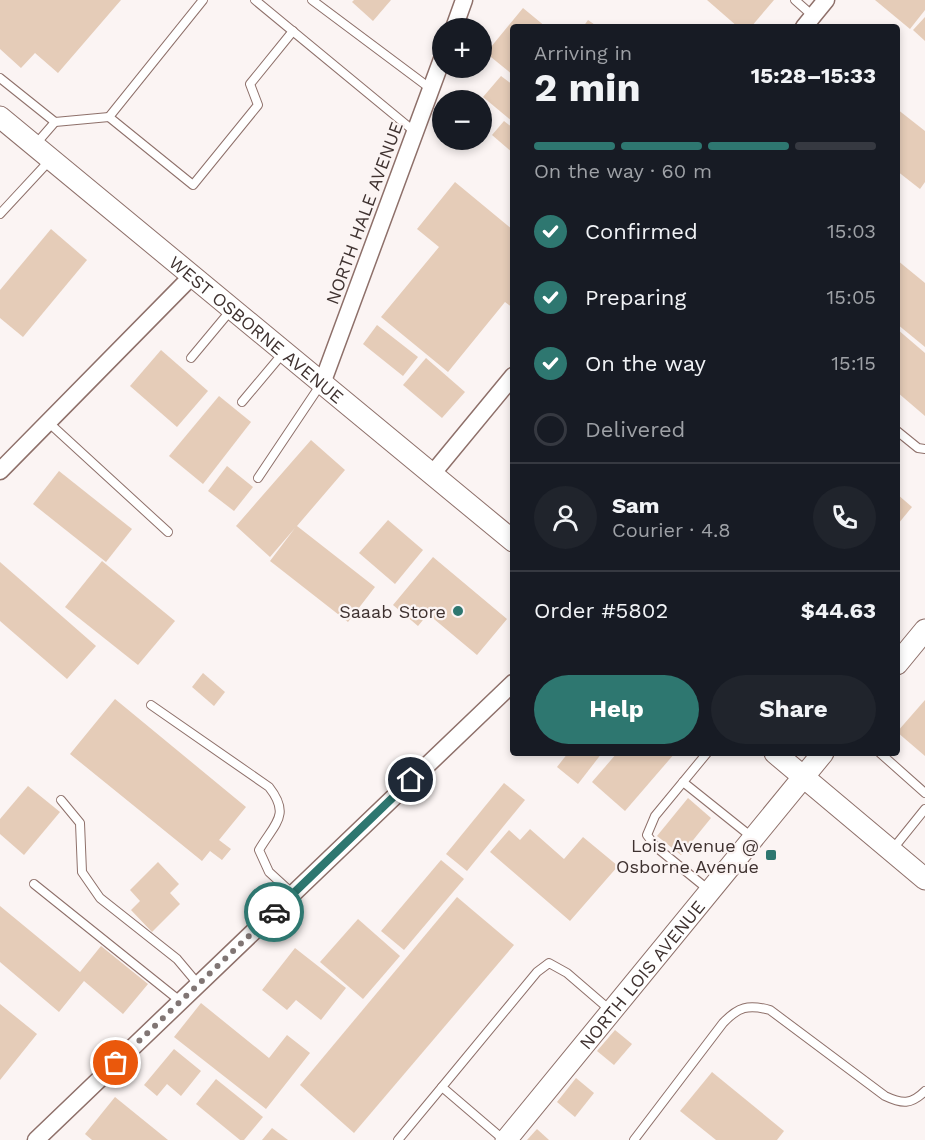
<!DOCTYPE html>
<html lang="en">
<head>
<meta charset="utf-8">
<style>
  body { margin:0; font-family:"Work Sans",sans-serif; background:#20242c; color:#f1f3f6; height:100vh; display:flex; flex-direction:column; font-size:22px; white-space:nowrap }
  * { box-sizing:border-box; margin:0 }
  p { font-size:20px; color:#9ea1a6 }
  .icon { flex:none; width:33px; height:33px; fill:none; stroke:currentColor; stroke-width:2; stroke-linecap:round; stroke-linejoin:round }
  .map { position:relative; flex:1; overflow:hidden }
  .drawer { position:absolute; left:510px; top:24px; width:390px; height:732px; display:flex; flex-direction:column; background:#171b24; border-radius:6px; box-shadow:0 3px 9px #0003 }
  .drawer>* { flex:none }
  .tools { position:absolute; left:432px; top:18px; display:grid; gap:12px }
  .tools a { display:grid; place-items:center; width:60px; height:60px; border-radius:50%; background:#171b24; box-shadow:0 3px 9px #0003; font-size:30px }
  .pin { position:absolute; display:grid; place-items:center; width:51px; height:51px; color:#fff; margin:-26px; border:3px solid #fff; border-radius:50%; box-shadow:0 2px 6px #0007 }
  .courier { position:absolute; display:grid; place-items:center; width:60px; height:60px; margin:-30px; border:4px solid #2e7770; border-radius:50%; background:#fff; color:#222; box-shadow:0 2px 8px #0007 }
  .overview em { font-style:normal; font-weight:700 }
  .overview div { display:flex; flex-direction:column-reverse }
  .overview { display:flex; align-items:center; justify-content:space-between; height:102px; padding:0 24px }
  h1 { font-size:39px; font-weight:700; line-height:45px }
  .bar { display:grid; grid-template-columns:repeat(4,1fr); gap:9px 6px; align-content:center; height:72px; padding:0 24px }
  .bar i { height:8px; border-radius:4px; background:#363941 }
  .bar .active { background:#2e7770 }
  .bar p { grid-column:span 4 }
  .line { display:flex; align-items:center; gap:15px; padding:0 24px; border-top:2px solid #363941 }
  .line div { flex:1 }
  .round { display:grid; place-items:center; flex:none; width:63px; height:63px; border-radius:32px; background:#20242c }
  ol { padding:0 24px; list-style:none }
  li { display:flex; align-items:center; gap:18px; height:66px }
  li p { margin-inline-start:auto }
  li .icon { padding:6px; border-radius:50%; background:#2e7770; color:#fff; stroke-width:4 }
  li:last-child { color:#9ea1a6 }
  li i { width:33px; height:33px; border:3px solid #363941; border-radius:50% }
  .action { display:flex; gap:12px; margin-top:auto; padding:12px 24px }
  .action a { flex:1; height:69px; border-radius:36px; background:#2e7770; color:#fff; font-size:24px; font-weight:700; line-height:69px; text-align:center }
  .action a+a { background:#20242c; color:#f1f3f6 }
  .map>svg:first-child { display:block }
  .building { fill:#e5ccb8 }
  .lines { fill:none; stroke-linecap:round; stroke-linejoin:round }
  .service-casing { stroke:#8e706a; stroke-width:10 }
  .minor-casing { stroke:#8e706a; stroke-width:19 }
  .tertiary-casing { stroke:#8e706a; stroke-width:23 }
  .service { stroke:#fff; stroke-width:8 }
  .minor { stroke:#fff; stroke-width:16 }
  .tertiary { stroke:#fff; stroke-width:21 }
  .done { stroke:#817674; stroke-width:6; stroke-dasharray:0 10.8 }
  .route { stroke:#2e7770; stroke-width:8 }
  .poi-dot { fill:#2e7770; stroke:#fbf4f3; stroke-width:2 }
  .labels { text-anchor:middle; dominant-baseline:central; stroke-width:4.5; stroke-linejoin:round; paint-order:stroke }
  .street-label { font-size:18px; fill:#3f3230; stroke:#fbf4f3 }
  .poi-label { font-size:18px; fill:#3f3230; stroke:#fbf4f3; text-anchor:end }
</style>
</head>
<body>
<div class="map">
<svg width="925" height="1140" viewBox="0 0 925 1140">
  <rect width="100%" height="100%" fill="#fbf4f3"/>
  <!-- building -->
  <g class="building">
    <polygon points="0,0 121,0 58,73 35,53 21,68 0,49"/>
    <polygon points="354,0 391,0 373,21 352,2"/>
    <polygon points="707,0 774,0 751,27 738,27"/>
    <polygon points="875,0 925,0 925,10 910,29"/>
    <polygon points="523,8 546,27 513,27 513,75 486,53"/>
    <polygon points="925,17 925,41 913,30"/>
    <polygon points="588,20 598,27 583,27"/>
    <polygon points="501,76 513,85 513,122 483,97"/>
    <polygon points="897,109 925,131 925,182 920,189 897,171"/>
    <polygon points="504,121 513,128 513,153 492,135"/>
    <polygon points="455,182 513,230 513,308 505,302 448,372 381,317 439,247 417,229"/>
    <polygon points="51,229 87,260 23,337 0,318 0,290"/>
    <polygon points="897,260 925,283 925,347 897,324"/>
    <polygon points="377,325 418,357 403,376 363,344"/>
    <polygon points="897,329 925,353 925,416 897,392"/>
    <polygon points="161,350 208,391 177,427 130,386"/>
    <polygon points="426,358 465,392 442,418 403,385"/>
    <polygon points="219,396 251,422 203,484 169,456"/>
    <polygon points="311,440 345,470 297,526 375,587 348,622 270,561 295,528 270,557 236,526"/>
    <polygon points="227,466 253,487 234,511 208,491"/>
    <polygon points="59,471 132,529 106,562 33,504"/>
    <polygon points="897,494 912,507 898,524 897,523"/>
    <polygon points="388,520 423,550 395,584 359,553"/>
    <polygon points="433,557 507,619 477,655 428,614 418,626 393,605"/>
    <polygon points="102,561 175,621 138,665 65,607"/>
    <polygon points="0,562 96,646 67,679 0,621"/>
    <polygon points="203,673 225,692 214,706 192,687"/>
    <polygon points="115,699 246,807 219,840 231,849 222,860 210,851 202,861 70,754"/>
    <polygon points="925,700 925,756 897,732"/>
    <polygon points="568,753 602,753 578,784 557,767"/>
    <polygon points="617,753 675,753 625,811 592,782"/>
    <polygon points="504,783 525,800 467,871 446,854"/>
    <polygon points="28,786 60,812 24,855 0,834 0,819"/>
    <polygon points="688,798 711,818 681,855 657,836"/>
    <polygon points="530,829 564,859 583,837 618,866 570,921 490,852 509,830 520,840"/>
    <polygon points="441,860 464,879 404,950 381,931"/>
    <polygon points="158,862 179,884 170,893 180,904 152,932 131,910 140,901 130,890"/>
    <polygon points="457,897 514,945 354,1133 300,1085"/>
    <polygon points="0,906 80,972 101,946 148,984 123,1014 84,981 59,1012 0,962"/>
    <polygon points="358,919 400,956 363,999 320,962"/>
    <polygon points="295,948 346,988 321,1020 296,1000 287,1010 262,990"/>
    <polygon points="201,1003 269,1058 287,1035 310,1053 266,1109 174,1037"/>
    <polygon points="0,1004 37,1034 0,1080"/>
    <polygon points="615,1030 632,1044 614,1065 597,1051"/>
    <polygon points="174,1049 201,1071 181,1096 167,1084 157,1096 144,1085"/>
    <polygon points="712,1072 784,1131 777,1140 716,1140 680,1111"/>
    <polygon points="576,1078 594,1093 575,1117 557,1102"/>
    <polygon points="216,1079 263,1117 244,1140 240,1140 196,1104"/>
    <polygon points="115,1097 168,1140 92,1140 85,1134"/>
    <polygon points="272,1128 288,1140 262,1140"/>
    <polygon points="537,1129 549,1140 527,1140"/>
  </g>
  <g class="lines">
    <defs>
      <g id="service">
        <polyline points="203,0 109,117 193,185 258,105 250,84 293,31"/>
        <polyline points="255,0 415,132"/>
        <polyline points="312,0 431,89"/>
        <polyline points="795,0 813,16"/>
        <polyline points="0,78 55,122 35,145"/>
        <polyline points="55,122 109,117"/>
        <polyline points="0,214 51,159"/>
        <polyline points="191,358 231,310"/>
        <polyline points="242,402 284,352"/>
        <polyline points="48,422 168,532"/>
        <polyline points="897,431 918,448 925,449"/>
        <polyline points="258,478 321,384"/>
        <path d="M151,705L269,787C291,815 275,823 259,850L269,872L293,894"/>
        <polyline points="707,753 655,816 647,835 656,847 710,891"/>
        <polyline points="880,753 925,793"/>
        <polyline points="683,782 753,838"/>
        <polyline points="61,800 80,823 82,872 100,898 177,959 198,984"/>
        <polyline points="892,850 925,809"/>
        <polyline points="34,884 180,1001"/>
        <polyline points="398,1140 442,1087"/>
        <polyline points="504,1140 442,1087 537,972 549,963 567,973 610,1010"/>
        <path d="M634,1140L723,1023C738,1007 748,1004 770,1010L885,1096C902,1104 911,1105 925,1091"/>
      </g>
      <g id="minor">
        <polyline points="804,27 826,0"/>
        <polyline points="454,28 464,0"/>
        <polyline points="323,381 442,59"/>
        <polyline points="0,471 193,275"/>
        <polyline points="433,473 513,376"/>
        <polyline points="36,1140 513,683"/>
      </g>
      <g id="tertiary">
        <path id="s1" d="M0,117L513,541"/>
        <polyline points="897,664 925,630"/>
        <polyline points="775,753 925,879"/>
        <path id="s2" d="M506,1140L823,753"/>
      </g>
    </defs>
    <!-- service casing -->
    <use href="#service" class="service-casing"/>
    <!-- minor casing -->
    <use href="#minor" class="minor-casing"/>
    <!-- tertiary casing -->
    <use href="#tertiary" class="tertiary-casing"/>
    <!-- service -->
    <use href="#service" class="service"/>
    <!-- minor -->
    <use href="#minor" class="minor"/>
    <!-- tertiary -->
    <use href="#tertiary" class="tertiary"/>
  </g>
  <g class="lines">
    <!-- done -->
    <polyline class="done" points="116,1063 274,912"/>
    <!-- route -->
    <polyline class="route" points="274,912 411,780"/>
  </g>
  <!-- markers -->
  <g class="poi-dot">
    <circle cx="458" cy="611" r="6"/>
    <rect x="765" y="849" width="12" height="12" rx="3"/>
  </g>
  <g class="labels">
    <!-- street labels -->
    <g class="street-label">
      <text transform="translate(364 213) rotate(-70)">NORTH HALE AVENUE</text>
      <text stroke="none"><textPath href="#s1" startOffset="333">WEST OSBORNE AVENUE</textPath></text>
      <text stroke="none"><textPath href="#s2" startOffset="214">NORTH LOIS AVENUE</textPath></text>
    </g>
    <!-- poi labels -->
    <g class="poi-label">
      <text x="446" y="611">Saaab Store</text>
      <text x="759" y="845">Lois Avenue @<tspan x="759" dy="21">Osborne Avenue</tspan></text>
    </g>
  </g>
</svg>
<div class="tools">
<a>+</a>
<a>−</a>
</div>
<div class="pin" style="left:116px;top:1063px;background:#ea580c"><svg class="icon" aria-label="bag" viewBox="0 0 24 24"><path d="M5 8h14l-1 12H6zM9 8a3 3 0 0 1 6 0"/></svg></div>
<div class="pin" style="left:411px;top:780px;background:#1f2937"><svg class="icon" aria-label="home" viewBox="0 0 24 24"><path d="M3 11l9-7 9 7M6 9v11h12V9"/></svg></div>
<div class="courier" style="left:274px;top:912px"><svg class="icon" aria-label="car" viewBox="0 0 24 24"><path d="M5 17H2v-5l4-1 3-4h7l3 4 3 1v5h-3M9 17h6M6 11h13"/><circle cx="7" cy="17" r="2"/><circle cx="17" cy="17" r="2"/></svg></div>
<section class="drawer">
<div class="overview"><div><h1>2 min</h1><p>Arriving in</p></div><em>15:28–15:33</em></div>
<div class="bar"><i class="active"></i><i class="active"></i><i class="active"></i><i></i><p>On the way · 60 m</p></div>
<ol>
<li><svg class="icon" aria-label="check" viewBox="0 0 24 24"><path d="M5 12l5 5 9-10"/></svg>Confirmed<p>15:03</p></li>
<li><svg class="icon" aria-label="check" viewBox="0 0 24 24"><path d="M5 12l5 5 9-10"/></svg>Preparing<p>15:05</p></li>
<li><svg class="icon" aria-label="check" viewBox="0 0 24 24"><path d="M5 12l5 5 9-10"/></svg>On the way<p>15:15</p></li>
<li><i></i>Delivered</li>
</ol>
<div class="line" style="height:108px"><a class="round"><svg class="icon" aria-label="person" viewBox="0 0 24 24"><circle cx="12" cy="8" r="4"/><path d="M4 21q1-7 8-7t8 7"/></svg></a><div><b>Sam</b><p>Courier · 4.8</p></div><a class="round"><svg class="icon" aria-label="phone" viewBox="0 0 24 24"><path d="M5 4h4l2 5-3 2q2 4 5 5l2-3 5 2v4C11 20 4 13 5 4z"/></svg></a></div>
<div class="line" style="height:78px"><div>Order #5802</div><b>$44.63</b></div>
<div class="action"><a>Help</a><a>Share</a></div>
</section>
</div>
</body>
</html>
